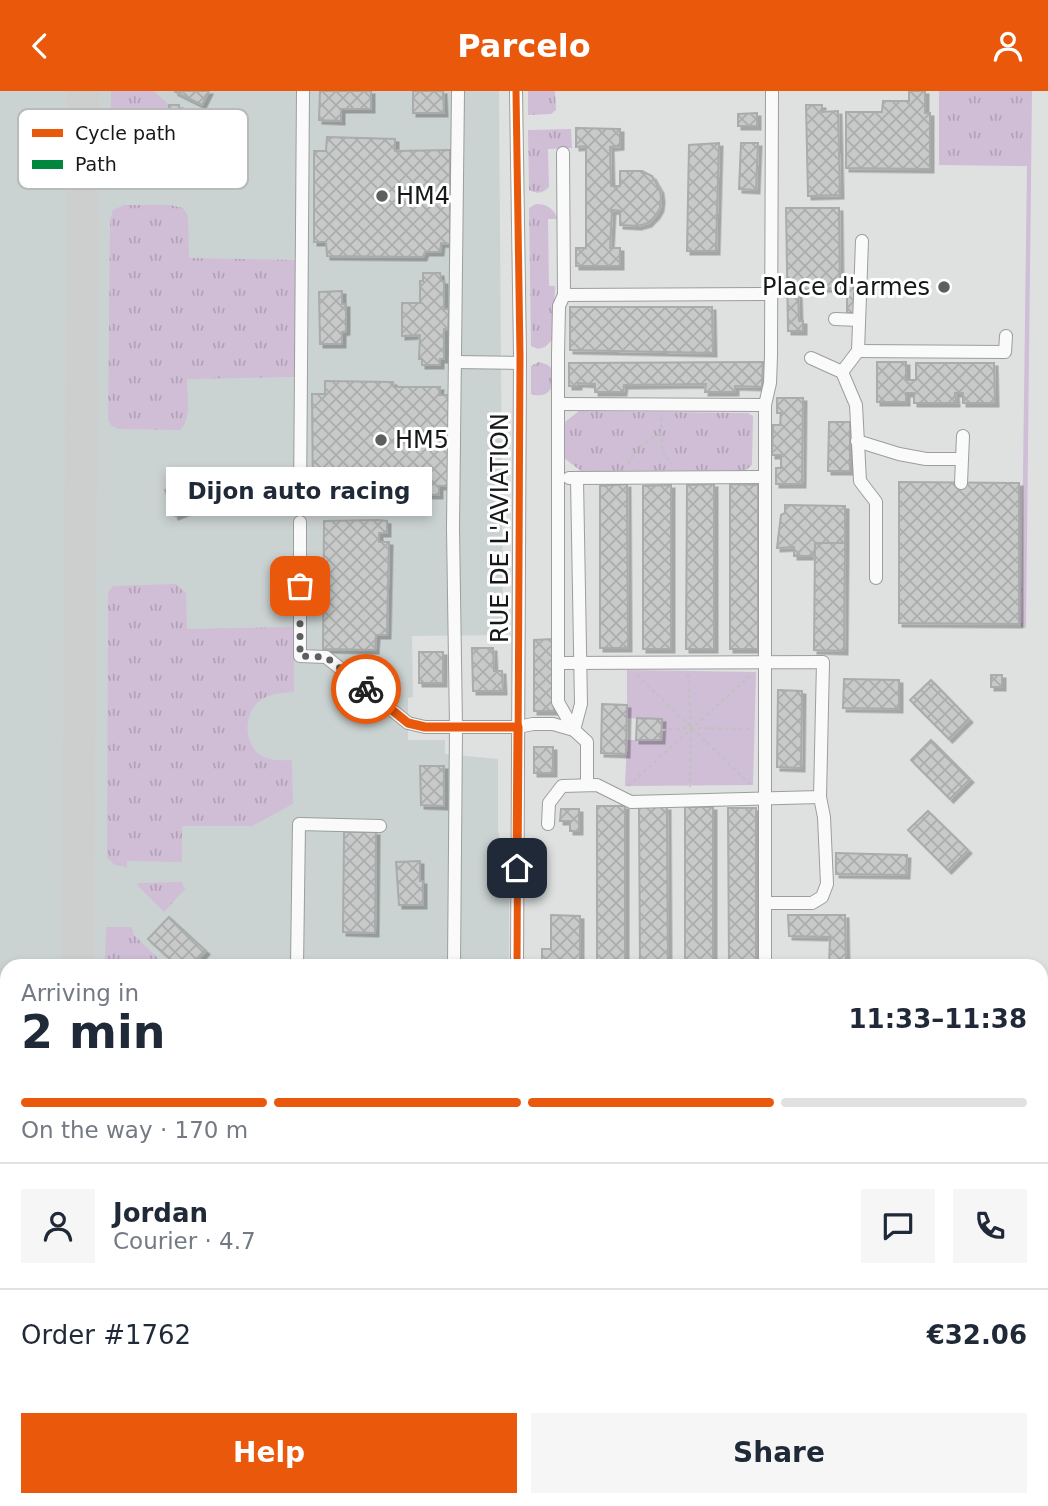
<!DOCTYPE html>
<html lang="en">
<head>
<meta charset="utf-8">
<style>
  body { margin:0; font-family:"DejaVu Sans",sans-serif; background:#f6f6f7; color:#1f2937; height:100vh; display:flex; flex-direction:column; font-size:26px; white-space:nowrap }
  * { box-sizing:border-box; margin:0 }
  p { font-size:23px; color:#747a83 }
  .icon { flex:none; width:38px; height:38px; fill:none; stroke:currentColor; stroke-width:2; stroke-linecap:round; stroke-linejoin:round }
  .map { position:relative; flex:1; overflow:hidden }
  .details { position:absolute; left:0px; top:868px; width:1048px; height:548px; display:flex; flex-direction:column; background:#fff; border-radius:21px 21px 0 0; box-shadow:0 4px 10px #0003 }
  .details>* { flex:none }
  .pin { position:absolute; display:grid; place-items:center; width:60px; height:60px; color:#fff; margin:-30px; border-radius:14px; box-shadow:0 4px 10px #0006 }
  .courier { position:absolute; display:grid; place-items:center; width:70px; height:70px; margin:-35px; border:5px solid #ea580c; border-radius:50%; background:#fff; color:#222; box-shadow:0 2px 9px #0007 }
  .bubble { position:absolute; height:49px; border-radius:0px; background:#fff; box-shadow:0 4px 10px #0003; font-size:23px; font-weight:700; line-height:49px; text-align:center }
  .head em { font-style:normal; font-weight:700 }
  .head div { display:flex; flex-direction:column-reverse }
  .head { display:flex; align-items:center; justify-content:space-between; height:119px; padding:0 21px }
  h1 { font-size:46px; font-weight:700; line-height:52px }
  .bar { display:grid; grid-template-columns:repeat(4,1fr); gap:10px 7px; align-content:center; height:84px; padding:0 21px }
  .bar i { height:9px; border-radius:5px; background:#e0e1e3 }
  .bar .active { background:#ea580c }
  .bar p { grid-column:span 4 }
  .line { display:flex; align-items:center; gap:18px; padding:0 21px; border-top:2px solid #e0e1e3 }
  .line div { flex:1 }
  .round { display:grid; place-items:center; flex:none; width:74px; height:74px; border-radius:0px; background:#f6f6f7 }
  .cta { display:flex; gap:14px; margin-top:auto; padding:14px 21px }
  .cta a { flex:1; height:80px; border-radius:0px; background:#ea580c; color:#fff; font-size:28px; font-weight:700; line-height:80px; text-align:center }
  .cta a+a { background:#f6f6f7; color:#1f2937 }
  header { display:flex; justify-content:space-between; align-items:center; height:91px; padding:0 21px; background:#ea580c; color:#fff; font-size:32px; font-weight:700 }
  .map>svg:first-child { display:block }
  .built { fill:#cbd3d2 }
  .grass { fill:url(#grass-tufts) }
  .park { fill:#d0bdd6 }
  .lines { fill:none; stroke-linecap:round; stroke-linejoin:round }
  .taxiway { stroke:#cdcece; stroke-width:32 }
  .building { fill:url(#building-cross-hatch); stroke:#aaabab; stroke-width:2; filter:url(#shadow) }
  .minor-casing { stroke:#9c9d9d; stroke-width:14 }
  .path { stroke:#c0c1c1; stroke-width:2; stroke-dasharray:3.5 3.5; stroke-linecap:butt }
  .minor { stroke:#fafafa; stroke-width:12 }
  .quiet { stroke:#00873e; stroke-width:5; stroke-dasharray:10 5; stroke-linecap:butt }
  .cycleway-casing { stroke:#fff; stroke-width:11 }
  .cycleway { stroke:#e8590c; stroke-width:7 }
  .done { stroke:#5d5e5e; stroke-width:7; stroke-dasharray:0 12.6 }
  .route { stroke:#ea580c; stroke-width:9 }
  .poi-dot { fill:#5d5e5e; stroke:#fff; stroke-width:2.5 }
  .labels { text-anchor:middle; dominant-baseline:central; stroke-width:6; stroke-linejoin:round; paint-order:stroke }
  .poi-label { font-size:24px; fill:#171818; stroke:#fff; text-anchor:start }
  .street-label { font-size:24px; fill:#171818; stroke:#fff }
  .key { fill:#fff; stroke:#b9baba; stroke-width:2 }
  .key-label { font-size:19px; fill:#171818 }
</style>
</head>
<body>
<header><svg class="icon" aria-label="back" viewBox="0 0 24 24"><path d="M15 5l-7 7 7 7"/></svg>Parcelo<svg class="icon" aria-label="person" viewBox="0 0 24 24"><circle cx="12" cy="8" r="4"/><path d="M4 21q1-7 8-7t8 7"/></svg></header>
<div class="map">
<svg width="1048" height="1415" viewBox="0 0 1048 1415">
  <defs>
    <pattern id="grass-tufts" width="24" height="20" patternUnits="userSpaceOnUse" patternTransform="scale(1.75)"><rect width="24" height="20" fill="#d0bdd6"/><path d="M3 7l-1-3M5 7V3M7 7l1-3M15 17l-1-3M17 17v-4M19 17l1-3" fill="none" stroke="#b2a2b7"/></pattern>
    <pattern id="building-cross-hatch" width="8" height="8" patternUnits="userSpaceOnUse" patternTransform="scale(1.75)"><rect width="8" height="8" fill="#c8caca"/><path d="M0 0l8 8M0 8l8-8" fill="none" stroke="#abadad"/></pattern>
    <filter id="shadow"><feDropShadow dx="3.5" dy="3.5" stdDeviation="0" flood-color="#0004"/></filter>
  </defs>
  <rect width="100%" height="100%" fill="#dfe1e1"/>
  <!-- built -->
  <polygon class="built" points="0,0 499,0 503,544 412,545 413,606 408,607 408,649 445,649 445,663 498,668 498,738 509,808 509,875 7,875 7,1409 500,1409 500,1415 0,1415"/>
  <!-- grass -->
  <g class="grass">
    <polygon points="111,0 154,0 169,14 168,26 178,27 188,41 188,87 186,92 177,96 124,95 117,92 110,84"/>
    <polygon points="528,0 555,0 556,19 551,23 528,24"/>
    <polygon points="939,0 1032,0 1026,537 1021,536 1027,75 939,74"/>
    <path d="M571,38L572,57L548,58L549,96C542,103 538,103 529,99L528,39Z"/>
    <path d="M536,113C547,113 553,117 558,128H548L549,195H555L553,248L545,256L538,258L531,255L529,117Z"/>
    <path d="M124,114H170L183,117L188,125L189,167L295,169V286L187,288C187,303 192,328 180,339L118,338L111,334L108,329L110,129L113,119Z"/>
    <path d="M539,271C542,272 547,273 549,275C554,279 553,281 553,286C553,301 546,307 531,303V275Z"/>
    <polygon points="579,320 748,322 753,325 752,374 746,379 581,380 564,367 565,331"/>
    <path d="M176,493L186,502L187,538L294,536V601C283,602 270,602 261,609C240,623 244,663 270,668C277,670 285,669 292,669L293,713L252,735H182V771L127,770V776L115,774L107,767L108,501L113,495Z"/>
    <polygon points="182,791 183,796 186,797 164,821 137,794 138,792"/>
    <polygon points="106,836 131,836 133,840 133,843 166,875 107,875 105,868"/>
    <polygon points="0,1366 7,1371 7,1409 43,1409 44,1415 0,1415"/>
    <polygon points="79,1409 123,1409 111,1415 80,1415"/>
  </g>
  <!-- park -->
  <polygon class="park" points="627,579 756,581 753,694 625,695 627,649 661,649 662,629 627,627"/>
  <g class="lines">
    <!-- taxiway -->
    <g class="taxiway">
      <polyline points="78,875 83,0"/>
      <polyline points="0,1315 7,1310"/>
    </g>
  </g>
  <!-- building -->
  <g class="building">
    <polygon points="174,0 209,0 202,14"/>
    <polygon points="320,0 371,0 371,18 341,18 341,30 319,29"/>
    <polygon points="413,0 443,0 444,22 413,22"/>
    <polygon points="909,0 925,0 925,22 930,22 930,78 846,77 846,21 882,21 883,10 909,10"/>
    <polygon points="169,14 179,14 178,27 168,26"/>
    <polygon points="806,14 822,14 822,21 838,20 840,104 808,105"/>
    <polygon points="757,22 757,35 738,35 738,23"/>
    <polygon points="576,37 620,38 620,55 610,56 611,95 620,95 620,80 642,80 652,85 660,99 661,108 660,117 656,124 648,132 638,135 620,134 620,120 612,119 610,157 620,157 620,175 576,175 576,157 586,157 586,55 576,56"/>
    <polygon points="327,46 395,48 395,60 450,59 450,153 441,152 440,161 425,161 423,166 327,165 326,151 314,151 314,60 326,60"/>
    <polygon points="719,52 716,160 687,160 689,54"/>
    <polygon points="741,52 758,52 756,99 739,98"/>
    <polygon points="786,117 839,117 840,197 798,198 799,230 803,230 803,240 788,240"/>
    <polygon points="423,182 440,182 441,190 444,190 444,218 449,218 448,239 444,238 444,268 440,268 440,274 422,274 422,268 419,268 420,244 402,245 402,212 420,212 420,190 423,190"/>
    <rect x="847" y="184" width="8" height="38"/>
    <polygon points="342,200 342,213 346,213 346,240 342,241 342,253 320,253 319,201"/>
    <polygon points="570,216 712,216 713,262 570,259"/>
    <polygon points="763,271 762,296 735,295 735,301 705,301 706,293 624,294 623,301 595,301 595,293 578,292 578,295 569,295 569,272"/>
    <polygon points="877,271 906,271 906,289 916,289 916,272 994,272 995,312 963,312 963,302 955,302 956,312 914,312 914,302 906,302 906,311 877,311"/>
    <polygon points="325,290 393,291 394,296 440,296 439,304 450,304 448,395 439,395 439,404 392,403 392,394 374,394 374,407 313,405 312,303 325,303"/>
    <polygon points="777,307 803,307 802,393 776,393 776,377 781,377 781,364 772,364 773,334 780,334 781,322 777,322"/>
    <polygon points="829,331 850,331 850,380 828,380"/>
    <polygon points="212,377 226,405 175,425 165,399"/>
    <polygon points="899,391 1019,392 1019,533 899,532"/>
    <polygon points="627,393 628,557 600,557 600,395"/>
    <polygon points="714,393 714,558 686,558 687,394"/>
    <polygon points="730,393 758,394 758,558 730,558"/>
    <polygon points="671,394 671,558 643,558 643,395"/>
    <polygon points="785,414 845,415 845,452 815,452 815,461 811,465 794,465 794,456 777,457 781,424 785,422"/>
    <polygon points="378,429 387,430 387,442 379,442 379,451 389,451 387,544 376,544 375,559 323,558 324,430"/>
    <polygon points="815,452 845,452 844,560 814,559"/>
    <polygon points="553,548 554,620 534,620 534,549"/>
    <polygon points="472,557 493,557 494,580 502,580 503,600 473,600"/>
    <rect x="419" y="561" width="24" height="31"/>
    <rect x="991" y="584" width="11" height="12"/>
    <polygon points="844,588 899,589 899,618 843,617"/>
    <polygon points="931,589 969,628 949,648 910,609"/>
    <polygon points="778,599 802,600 801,677 777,676"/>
    <polygon points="602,613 627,614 626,663 601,662"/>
    <polygon points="637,627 662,628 661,649 636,649"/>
    <polygon points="931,649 970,688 950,708 911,669"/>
    <rect x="534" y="656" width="19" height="26"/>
    <polygon points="420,675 444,675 444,715 421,714"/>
    <rect x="597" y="715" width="28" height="160"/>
    <polygon points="639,716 667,716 668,875 640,875"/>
    <rect x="685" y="716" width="28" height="159"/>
    <polygon points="728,717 756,717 756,875 729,875"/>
    <polygon points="561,718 579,718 579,740 570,740 570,730 560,730"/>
    <polygon points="928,720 968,759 948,779 908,739"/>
    <polygon points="344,741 376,741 375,842 343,841"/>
    <polygon points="836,762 907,764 906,784 836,783"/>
    <polygon points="420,770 420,790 423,790 423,814 399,814 396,771"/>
    <polygon points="551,824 580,825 580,875 542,875 542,858 551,858"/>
    <polygon points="788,824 845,824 846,875 829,875 830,846 789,845"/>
    <polygon points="169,826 206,860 192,875 178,875 148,848"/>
    <polygon points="48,1409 79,1409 80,1415 48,1415"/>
    <rect x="368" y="1409" width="75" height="6"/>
  </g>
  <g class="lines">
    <defs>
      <g id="minor">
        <polyline points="516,0 520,264 517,875"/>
        <polyline points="563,62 564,204 559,215 558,264 558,611 574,639 587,651 587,694"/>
        <polyline points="564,204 770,203"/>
        <polyline points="835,228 859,229"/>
        <polyline points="858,260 1005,261 1006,245"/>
        <polyline points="811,267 842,281 856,314 860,390 876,411 876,487"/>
        <polyline points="455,271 520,272"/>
        <polyline points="842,281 858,260 862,150"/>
        <polyline points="558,313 765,314"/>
        <polyline points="857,350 899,363 926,368 961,368"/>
        <polyline points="569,387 765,386"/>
        <polyline points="961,392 963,345"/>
        <polyline points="300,414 303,0"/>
        <polyline points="300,431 300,565 326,566 408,632 425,636 518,636 533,633 553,633 574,639"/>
        <polyline points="574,639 581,613 577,388"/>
        <polyline points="548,733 549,712 562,695 597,694 631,711 820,706 823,571 558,572"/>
        <polyline points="765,812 812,812 822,806 827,793 824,726 820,706"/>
        <polyline points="297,875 299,733 380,735"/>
        <polyline points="454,875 456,636 453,437 458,0"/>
        <polyline points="765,875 765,314 770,292 771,265 772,0"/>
        <polyline points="123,1415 134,1409"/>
        <polyline points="488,1415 488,1409"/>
        <polyline points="509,1415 510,1409"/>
      </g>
    </defs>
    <!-- minor casing -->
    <use href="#minor" class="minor-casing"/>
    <!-- path -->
    <g class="path">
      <polyline points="661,326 662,360 672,373"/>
      <path d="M628,373C635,357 648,350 662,341"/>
      <polyline points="688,583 691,637 690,696"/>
      <polyline points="637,584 751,694"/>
      <polyline points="662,639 691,637 753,638"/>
      <polyline points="628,695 751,584"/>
    </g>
    <!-- minor -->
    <use href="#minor" class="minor"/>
    <!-- quiet -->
    <g class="quiet">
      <polyline points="1041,1401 1048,1400"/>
      <polyline points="951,1415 992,1409"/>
    </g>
    <defs>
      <polyline id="cycleway" points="516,0 520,264 517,875"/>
    </defs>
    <!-- cycleway casing -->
    <use href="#cycleway" class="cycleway-casing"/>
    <!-- cycleway -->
    <use href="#cycleway" class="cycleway"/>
  </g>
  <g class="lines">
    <!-- done -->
    <polyline class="done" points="300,495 300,565 326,566 366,598"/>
    <!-- route -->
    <polyline class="route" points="366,598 408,632 425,636 518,636 517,777"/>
  </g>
  <!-- markers -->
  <g class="poi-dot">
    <circle cx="382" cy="105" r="7"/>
    <circle cx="944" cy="196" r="7"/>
    <circle cx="381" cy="349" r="7"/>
  </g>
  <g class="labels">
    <!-- poi labels -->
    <g class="poi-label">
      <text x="396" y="105">HM4</text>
      <text x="930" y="196" text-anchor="end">Place d'armes</text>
      <text x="395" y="349">HM5</text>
    </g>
    <!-- street labels -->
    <g class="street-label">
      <text transform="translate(500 437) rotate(-90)">RUE DE L'AVIATION</text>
    </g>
  </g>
  <!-- legend -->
  <rect x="18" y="18" width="230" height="80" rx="10" class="key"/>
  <rect x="32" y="38" width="31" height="8" fill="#e8590c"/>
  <rect x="32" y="69" width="31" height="9" fill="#00873e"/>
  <g class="key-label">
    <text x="75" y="49">Cycle path</text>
    <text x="75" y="80">Path</text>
  </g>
</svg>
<div class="pin" style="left:300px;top:495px;background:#ea580c"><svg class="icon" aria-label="bag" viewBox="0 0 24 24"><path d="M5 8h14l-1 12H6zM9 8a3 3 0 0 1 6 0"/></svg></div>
<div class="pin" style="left:517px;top:777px;background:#1f2937"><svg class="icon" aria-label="home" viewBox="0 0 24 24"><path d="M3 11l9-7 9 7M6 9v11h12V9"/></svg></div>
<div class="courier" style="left:366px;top:598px"><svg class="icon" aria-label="bike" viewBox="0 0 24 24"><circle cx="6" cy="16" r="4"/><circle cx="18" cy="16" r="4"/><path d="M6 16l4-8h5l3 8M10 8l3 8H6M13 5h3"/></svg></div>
<div class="bubble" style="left:166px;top:376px;width:266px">Dijon auto racing</div>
<section class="details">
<div class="head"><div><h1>2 min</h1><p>Arriving in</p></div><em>11:33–11:38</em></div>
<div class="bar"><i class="active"></i><i class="active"></i><i class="active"></i><i></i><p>On the way · 170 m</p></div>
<div class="line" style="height:126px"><a class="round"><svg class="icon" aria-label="person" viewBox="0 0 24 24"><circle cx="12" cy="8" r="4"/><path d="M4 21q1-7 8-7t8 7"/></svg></a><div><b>Jordan</b><p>Courier · 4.7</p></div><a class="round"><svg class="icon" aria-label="chat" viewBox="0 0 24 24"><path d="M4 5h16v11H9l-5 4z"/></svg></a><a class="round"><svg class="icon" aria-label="phone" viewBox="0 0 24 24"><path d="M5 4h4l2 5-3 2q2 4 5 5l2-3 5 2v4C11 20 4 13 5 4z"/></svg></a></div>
<div class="line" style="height:91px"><div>Order #1762</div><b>€32.06</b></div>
<div class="cta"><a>Help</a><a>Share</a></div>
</section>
</div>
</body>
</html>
